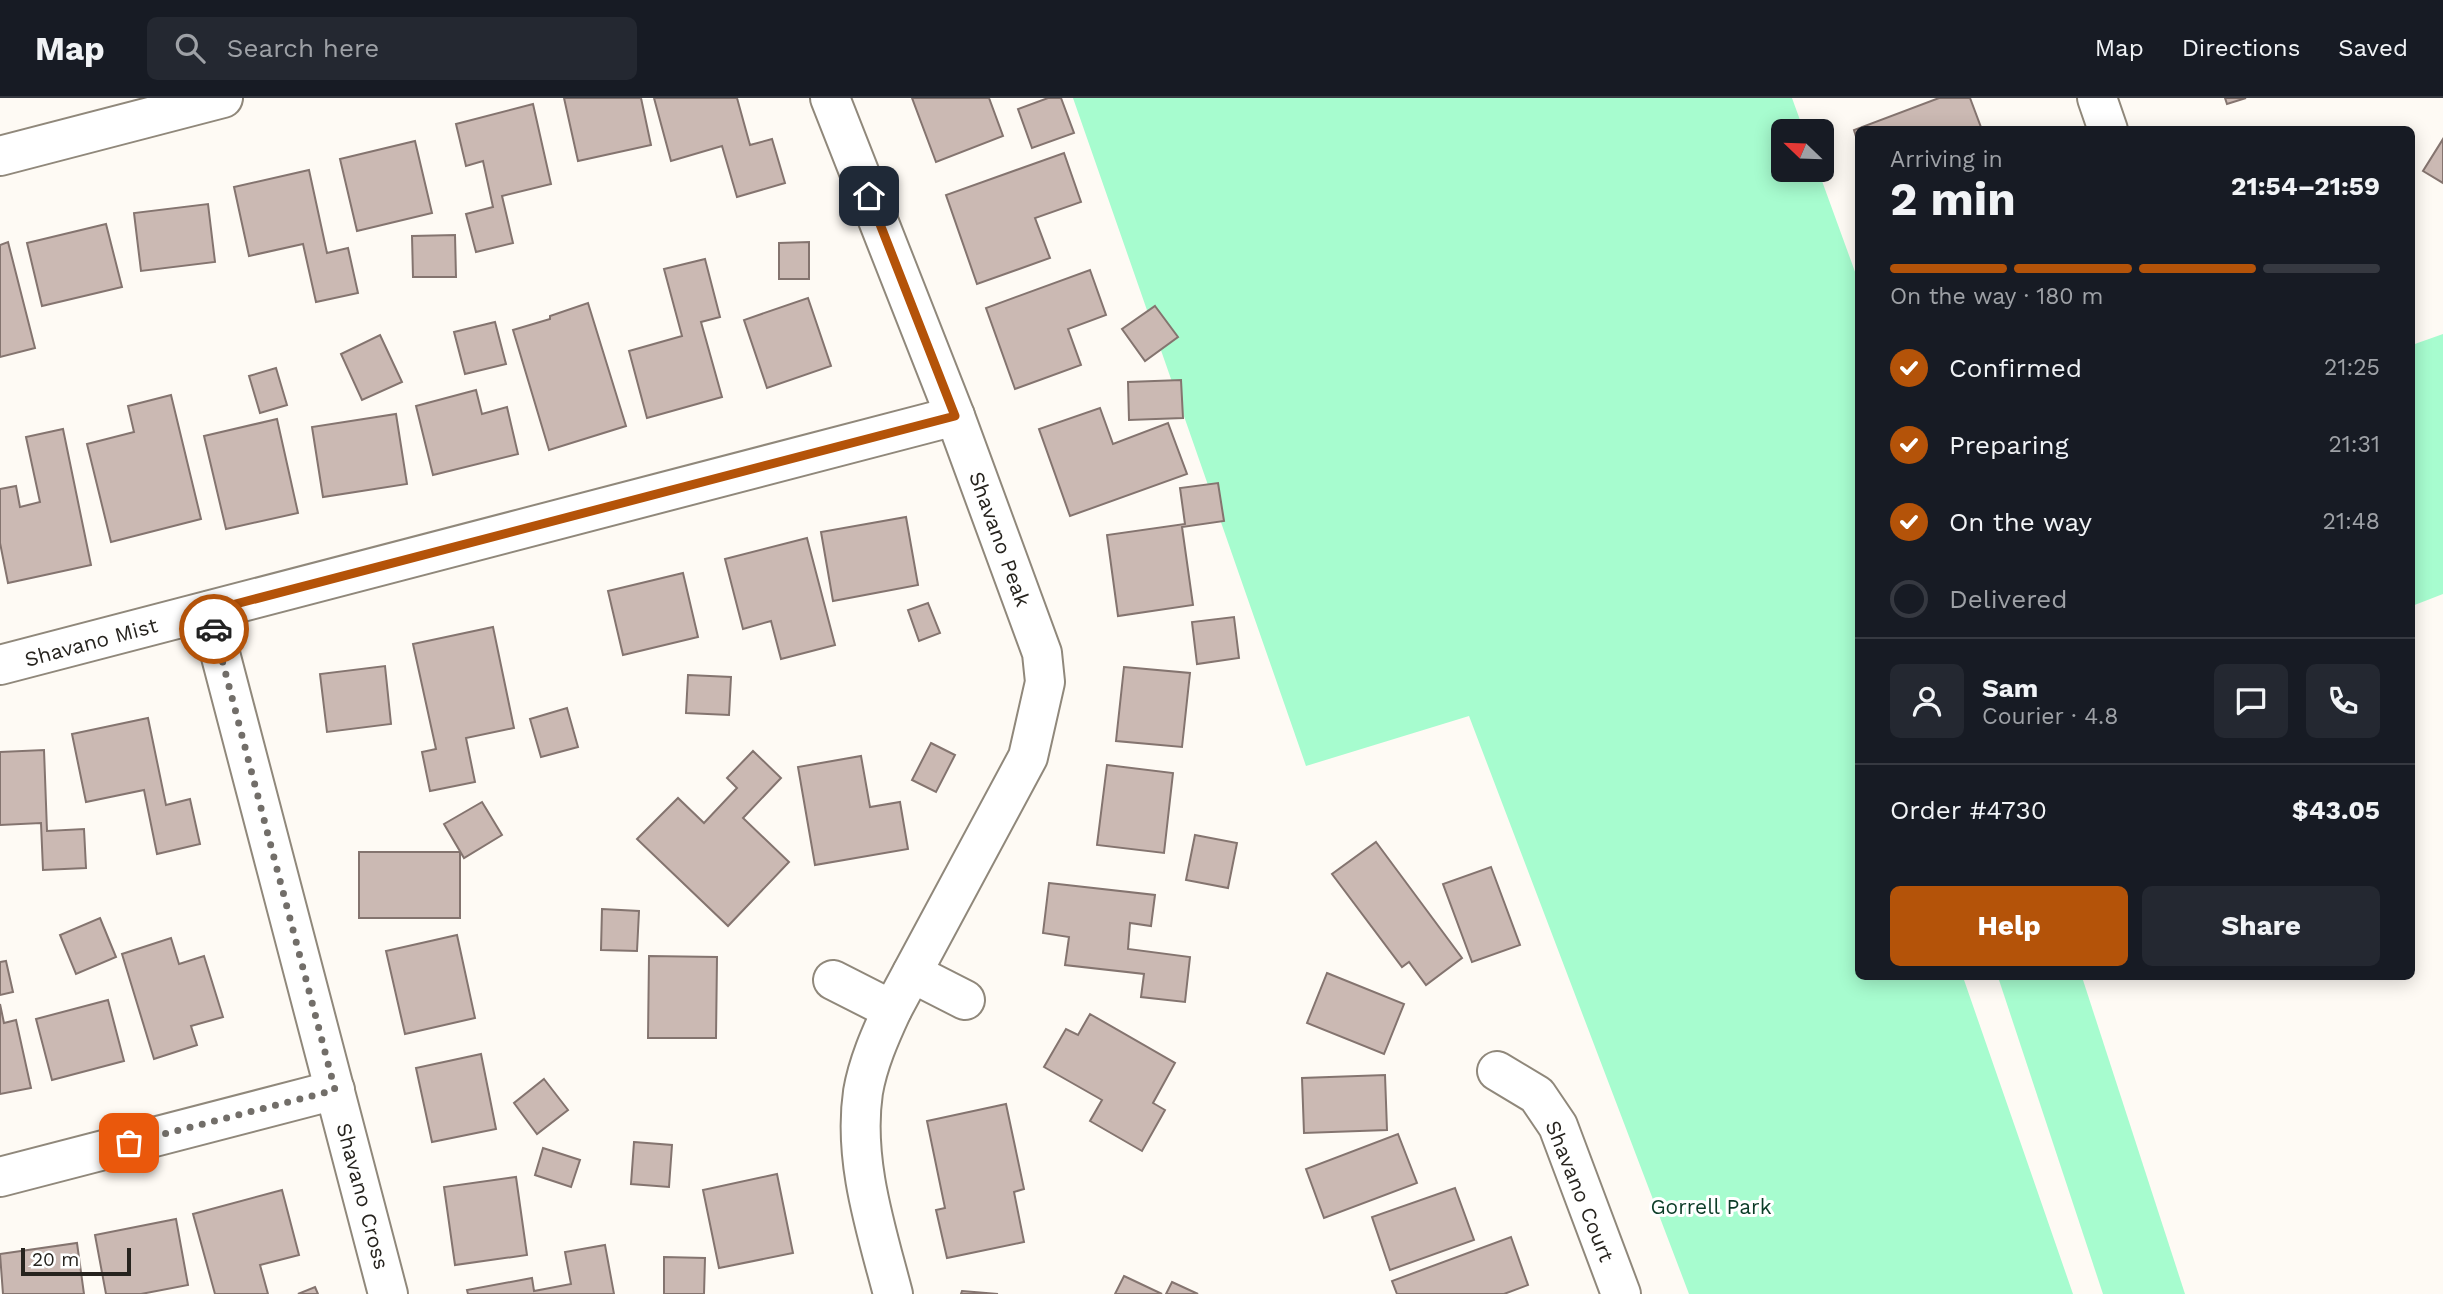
<!DOCTYPE html>
<html lang="en">
<head>
<meta charset="utf-8">
<style>
  body { margin:0; font-family:"Work Sans",sans-serif; background:#242831; color:#f1f3f6; height:100vh; display:flex; flex-direction:column; font-size:26px; white-space:nowrap }
  * { box-sizing:border-box; margin:0 }
  p { font-size:23px; color:#9ea1a6 }
  .icon { flex:none; width:38px; height:38px; fill:none; stroke:currentColor; stroke-width:2; stroke-linecap:round; stroke-linejoin:round }
  .map { position:relative; flex:1; overflow:hidden }
  .details { position:absolute; left:1855px; top:28px; width:560px; height:854px; display:flex; flex-direction:column; background:#171b24; border-radius:10px; box-shadow:0 4px 18px #0003 }
  .details>* { flex:none }
  .needle { width:46px; rotate:293deg }
  .controls { position:absolute; left:1771px; top:21px; display:grid; gap:14px }
  .controls a { display:grid; place-items:center; width:63px; height:63px; border-radius:10px; background:#171b24; box-shadow:0 4px 18px #0003; font-size:35px }
  .scale { position:absolute; left:21px; bottom:18px; width:110px; box-sizing:border-box; padding-left:7px; border:4px solid #26231e; border-top:0; font-size:19px; line-height:24px; white-space:nowrap; color:#26231e; -webkit-text-stroke:5px #fff; paint-order:stroke }
  .pin { position:absolute; display:grid; place-items:center; width:60px; height:60px; color:#fff; margin:-30px; border-radius:14px; box-shadow:0 4px 10px #0006 }
  .courier { position:absolute; display:grid; place-items:center; width:70px; height:70px; margin:-35px; border:5px solid #b45309; border-radius:50%; background:#fff; color:#222; box-shadow:0 2px 9px #0007 }
  .head em { font-style:normal; font-weight:700 }
  .head div { display:flex; flex-direction:column-reverse }
  .head { display:flex; align-items:center; justify-content:space-between; height:119px; padding:0 35px }
  h1 { font-size:46px; font-weight:700; line-height:52px }
  .bar { display:grid; grid-template-columns:repeat(4,1fr); gap:10px 7px; align-content:center; height:84px; padding:0 35px }
  .bar i { height:9px; border-radius:5px; background:#363941 }
  .bar .selected { background:#b45309 }
  .bar p { grid-column:span 4 }
  .line { display:flex; align-items:center; gap:18px; padding:0 35px; border-top:2px solid #363941 }
  .line div { flex:1 }
  .round { display:grid; place-items:center; flex:none; width:74px; height:74px; border-radius:10px; background:#242831 }
  ol { padding:0 35px; list-style:none }
  li { display:flex; align-items:center; gap:21px; height:77px }
  li p { margin-inline-start:auto }
  li .icon { padding:7px; border-radius:50%; background:#b45309; color:#fff; stroke-width:4 }
  li:last-child { color:#9ea1a6 }
  li i { width:38px; height:38px; border:4px solid #363941; border-radius:50% }
  .action { display:flex; gap:14px; margin-top:auto; padding:14px 35px }
  .action a { flex:1; height:80px; border-radius:10px; background:#b45309; color:#fff; font-size:28px; font-weight:700; line-height:80px; text-align:center }
  .action a+a { background:#242831; color:#f1f3f6 }
  header { display:flex; align-items:center; gap:42px; box-sizing:border-box; height:98px; padding:0 35px; background:#171b24; border-bottom:2px solid #363941 }
  header strong { font-size:33px }
  nav { display:flex; gap:38px; margin-inline-start:auto; font-size:24px }
  .search { width:490px; height:63px; background:#242831; display:flex; align-items:center; gap:18px; box-sizing:border-box; padding:0 24px; border-radius:10px; color:#9ea1a6; font-size:26px }
  .map>svg:first-child { display:block }
  .green { fill:#a7fccf }
  .building { fill:#cbb9b3; stroke:#84746f; stroke-width:2 }
  .lines { fill:none; stroke-linecap:round; stroke-linejoin:round }
  .minor-casing { stroke:#90887b; stroke-width:42 }
  .minor { stroke:#fff; stroke-width:38 }
  .done { stroke:#726e69; stroke-width:7; stroke-dasharray:0 12.6 }
  .route { stroke:#b45309; stroke-width:9 }
  .labels { text-anchor:middle; dominant-baseline:central; stroke-width:6; stroke-linejoin:round; paint-order:stroke }
  .street-label { font-size:21px; fill:#26231e; stroke:#fff }
  .park-label { font-size:21px; fill:#0b3c27; stroke:#fff }
</style>
</head>
<body>
<header>
<strong>Map</strong>
<div class="search"><svg class="icon" aria-label="search" viewBox="0 0 24 24"><circle cx="10" cy="10" r="6"/><path d="M15 15l6 6"/></svg>Search here</div>
<nav><a>Map</a><a>Directions</a><a>Saved</a></nav>
</header>
<div class="map">
<svg width="2443" height="1196" viewBox="0 0 2443 1196">
  <rect width="100%" height="100%" fill="#fefaf4"/>
  <!-- green -->
  <g class="green">
    <polygon points="1073,0 1792,0 1804,33 1783,33 1783,72 1818,72 1858,182 1858,878 1963,879 2073,1196 1689,1196 1469,618 1306,668"/>
    <polygon points="2443,236 2443,496 2412,508 2412,247"/>
    <polygon points="1998,879 2082,879 2185,1196 2103,1196"/>
  </g>
  <!-- building -->
  <g class="building">
    <polygon points="564,0 641,0 651,47 578,63"/>
    <polygon points="654,0 737,0 750,47 772,41 785,85 737,99 722,48 671,63"/>
    <polygon points="912,0 989,0 1003,38 936,64"/>
    <polygon points="1048,0 1061,0 1074,35 1032,50 1018,11"/>
    <polygon points="1939,0 1970,0 1982,32 1858,32 1858,45 1854,32"/>
    <polygon points="2225,0 2246,0 2227,6"/>
    <polygon points="533,6 551,86 502,98 513,145 476,154 466,116 493,109 483,63 466,68 456,26"/>
    <polygon points="2443,41 2443,85 2423,73"/>
    <polygon points="415,43 432,115 357,133 340,61"/>
    <polygon points="1064,55 1081,104 1035,120 1050,160 977,186 946,97"/>
    <polygon points="309,72 327,155 348,150 358,195 316,204 303,146 249,158 234,89"/>
    <polygon points="208,106 215,164 141,173 134,115"/>
    <polygon points="106,126 122,189 42,208 27,145"/>
    <polygon points="455,137 456,179 413,179 412,138"/>
    <polygon points="8,144 35,250 0,259 0,147"/>
    <polygon points="809,144 809,181 779,181 779,145"/>
    <polygon points="705,161 720,219 701,224 722,299 647,320 629,253 682,238 664,171"/>
    <polygon points="1090,172 1106,217 1068,231 1081,267 1015,291 986,210"/>
    <polygon points="808,200 831,268 767,290 744,222"/>
    <polygon points="588,205 626,328 549,352 513,232 550,221 550,218"/>
    <polygon points="1155,208 1178,239 1145,263 1122,231"/>
    <polygon points="495,224 506,266 465,276 454,234"/>
    <polygon points="380,237 402,284 362,302 341,256"/>
    <polygon points="276,270 287,307 260,315 249,278"/>
    <polygon points="1181,282 1183,320 1129,322 1128,284"/>
    <polygon points="476,292 482,316 507,309 518,356 433,377 416,308"/>
    <polygon points="171,297 201,421 111,444 87,346 134,334 128,308"/>
    <polygon points="1100,310 1113,346 1168,325 1187,376 1070,418 1039,331"/>
    <polygon points="396,316 407,386 323,399 312,329"/>
    <polygon points="277,321 298,415 226,431 204,338"/>
    <polygon points="63,331 91,467 8,485 0,445 0,391 16,388 20,409 40,404 26,339"/>
    <polygon points="1218,385 1224,423 1182,429 1193,507 1118,518 1107,437 1185,426 1180,390"/>
    <polygon points="906,419 918,487 833,503 821,434"/>
    <polygon points="807,440 835,547 781,561 771,523 743,531 725,461"/>
    <polygon points="683,475 698,539 623,557 608,493"/>
    <polygon points="928,505 940,535 919,543 908,512"/>
    <polygon points="1234,519 1239,560 1197,566 1192,524"/>
    <polygon points="493,529 514,630 466,640 475,684 430,693 422,654 436,651 413,546"/>
    <polygon points="385,568 391,626 327,634 320,576"/>
    <polygon points="1124,569 1190,575 1182,649 1116,643"/>
    <polygon points="688,577 731,579 729,617 686,615"/>
    <polygon points="567,610 578,649 541,659 530,621"/>
    <polygon points="148,620 166,707 190,701 200,746 157,756 144,692 86,704 72,636"/>
    <polygon points="931,645 955,657 936,694 912,682"/>
    <polygon points="44,652 47,733 84,731 86,770 43,772 41,725 0,727 0,654"/>
    <polygon points="753,653 781,680 743,720 789,764 728,828 637,741 678,700 704,725 737,690 727,680"/>
    <polygon points="861,658 870,709 900,704 908,751 815,767 798,669"/>
    <polygon points="1107,667 1173,675 1164,755 1097,747"/>
    <polygon points="482,704 502,737 464,760 444,726"/>
    <polygon points="1195,737 1237,745 1228,790 1186,782"/>
    <polygon points="1376,744 1462,860 1426,887 1409,864 1402,869 1332,776"/>
    <rect x="359" y="754" width="101" height="66"/>
    <polygon points="1491,769 1520,847 1472,864 1443,786"/>
    <polygon points="1049,785 1155,797 1151,828 1130,825 1128,851 1190,859 1185,904 1141,899 1144,876 1065,867 1069,839 1043,835"/>
    <polygon points="602,811 639,813 637,853 601,852"/>
    <polygon points="100,820 116,859 76,876 60,837"/>
    <polygon points="457,837 475,920 405,936 386,853"/>
    <polygon points="171,840 179,866 204,858 223,919 191,928 197,947 154,961 122,856"/>
    <polygon points="649,858 717,859 716,940 648,940"/>
    <polygon points="6,863 13,894 0,897 0,864"/>
    <polygon points="1327,875 1404,906 1384,956 1307,925"/>
    <polygon points="108,902 124,963 52,982 36,921"/>
    <polygon points="0,906 4,925 16,922 31,990 0,996"/>
    <polygon points="1090,916 1175,965 1153,1005 1165,1012 1142,1053 1090,1023 1102,1002 1044,969 1066,931 1078,937"/>
    <polygon points="481,956 496,1031 432,1044 416,970"/>
    <polygon points="1385,977 1387,1032 1304,1035 1302,980"/>
    <polygon points="544,981 568,1012 537,1036 514,1005"/>
    <polygon points="1006,1006 1024,1091 1014,1094 1024,1144 947,1160 936,1112 945,1110 927,1023"/>
    <polygon points="1398,1036 1417,1085 1324,1120 1306,1071"/>
    <polygon points="634,1044 672,1047 669,1089 631,1086"/>
    <polygon points="543,1050 580,1062 571,1089 535,1077"/>
    <polygon points="777,1076 793,1155 719,1170 703,1092"/>
    <polygon points="516,1079 527,1157 455,1167 444,1089"/>
    <polygon points="1455,1090 1474,1142 1390,1172 1372,1119"/>
    <polygon points="282,1092 299,1157 260,1167 268,1196 215,1196 193,1116"/>
    <polygon points="176,1121 188,1187 141,1196 106,1196 95,1137"/>
    <polygon points="1511,1139 1528,1187 1504,1196 1397,1196 1392,1183"/>
    <polygon points="77,1145 84,1196 3,1196 0,1156"/>
    <polygon points="605,1147 614,1196 468,1196 467,1192 532,1180 534,1193 571,1186 565,1154"/>
    <polygon points="664,1159 705,1160 704,1196 664,1196"/>
    <polygon points="1124,1178 1162,1196 1115,1196"/>
    <polygon points="1172,1184 1198,1196 1166,1196"/>
    <polygon points="315,1189 318,1196 298,1196"/>
    <polygon points="962,1193 998,1196 961,1196"/>
  </g>
  <g class="lines">
    <defs>
      <g id="minor">
        <path d="M830,0L955,318L1042,555L1045,584L1028,659L892,912C880,938 868,965 863,994C853,1062 876,1131 893,1196"/>
        <polyline points="2097,0 2108,32"/>
        <polyline points="0,58 223,0"/>
        <polyline points="209,513 388,1196"/>
        <polyline points="0,567 955,318"/>
        <polyline points="912,875 965,902"/>
        <polyline points="833,882 892,912"/>
        <polyline points="1497,973 1537,997 1558,1028 1621,1196"/>
        <polyline points="0,1079 335,992"/>
      </g>
    </defs>
    <!-- minor casing -->
    <use href="#minor" class="minor-casing"/>
    <!-- minor -->
    <use href="#minor" class="minor"/>
  </g>
  <g class="lines">
    <!-- done -->
    <polyline class="done" points="129,1045 335,992 214,531"/>
    <!-- route -->
    <polyline class="route" points="214,531 209,513 955,318 869,98"/>
  </g>
  <g class="labels">
    <!-- street labels -->
    <g class="street-label">
      <text transform="translate(1000 441) rotate(70)">Shavano Peak</text>
      <text transform="translate(91 544) rotate(-15)">Shavano Mist</text>
      <text transform="translate(1580 1093) rotate(68)">Shavano Court</text>
      <text transform="translate(363 1098) rotate(75)">Shavano Cross</text>
    </g>
    <!-- park labels -->
    <g class="park-label">
      <text x="1711" y="1108">Gorrell Park</text>
    </g>
  </g>
</svg>
<div class="controls">
<a><svg class="needle" viewBox="-14 -14 28 28"><path d="M0-13l5 13h-10z" fill="#e53935"/><path d="M0 13l5-13h-10z" fill="#9ea1a6"/></svg></a>
</div>
<div class="scale">20 m</div>
<div class="pin" style="left:129px;top:1045px;background:#ea580c"><svg class="icon" aria-label="bag" viewBox="0 0 24 24"><path d="M5 8h14l-1 12H6zM9 8a3 3 0 0 1 6 0"/></svg></div>
<div class="pin" style="left:869px;top:98px;background:#1f2937"><svg class="icon" aria-label="home" viewBox="0 0 24 24"><path d="M3 11l9-7 9 7M6 9v11h12V9"/></svg></div>
<div class="courier" style="left:214px;top:531px"><svg class="icon" aria-label="car" viewBox="0 0 24 24"><path d="M5 17H2v-5l4-1 3-4h7l3 4 3 1v5h-3M9 17h6M6 11h13"/><circle cx="7" cy="17" r="2"/><circle cx="17" cy="17" r="2"/></svg></div>
<section class="details">
<div class="head"><div><h1>2 min</h1><p>Arriving in</p></div><em>21:54–21:59</em></div>
<div class="bar"><i class="selected"></i><i class="selected"></i><i class="selected"></i><i></i><p>On the way · 180 m</p></div>
<ol>
<li><svg class="icon" aria-label="check" viewBox="0 0 24 24"><path d="M5 12l5 5 9-10"/></svg>Confirmed<p>21:25</p></li>
<li><svg class="icon" aria-label="check" viewBox="0 0 24 24"><path d="M5 12l5 5 9-10"/></svg>Preparing<p>21:31</p></li>
<li><svg class="icon" aria-label="check" viewBox="0 0 24 24"><path d="M5 12l5 5 9-10"/></svg>On the way<p>21:48</p></li>
<li><i></i>Delivered</li>
</ol>
<div class="line" style="height:126px"><a class="round"><svg class="icon" aria-label="person" viewBox="0 0 24 24"><circle cx="12" cy="8" r="4"/><path d="M4 21q1-7 8-7t8 7"/></svg></a><div><b>Sam</b><p>Courier · 4.8</p></div><a class="round"><svg class="icon" aria-label="chat" viewBox="0 0 24 24"><path d="M4 5h16v11H9l-5 4z"/></svg></a><a class="round"><svg class="icon" aria-label="phone" viewBox="0 0 24 24"><path d="M5 4h4l2 5-3 2q2 4 5 5l2-3 5 2v4C11 20 4 13 5 4z"/></svg></a></div>
<div class="line" style="height:91px"><div>Order #4730</div><b>$43.05</b></div>
<div class="action"><a>Help</a><a>Share</a></div>
</section>
</div>
</body>
</html>
